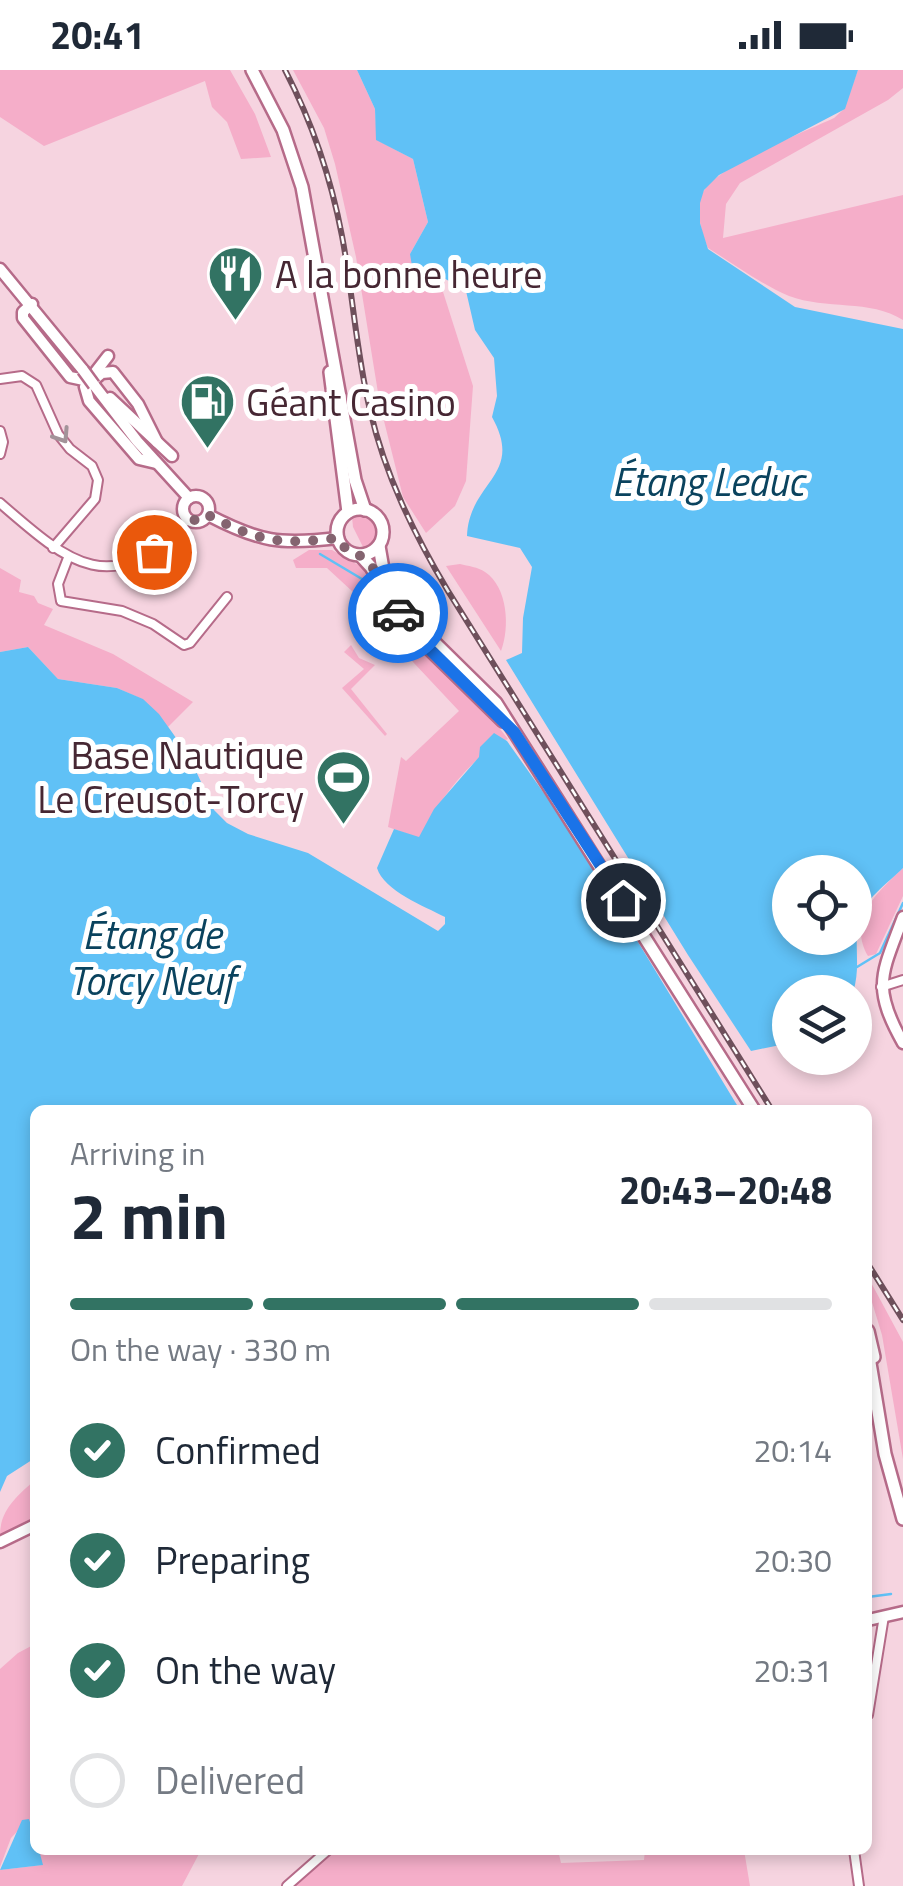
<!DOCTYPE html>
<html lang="en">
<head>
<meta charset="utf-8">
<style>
  body { margin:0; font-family:"Titillium Web",sans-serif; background:#f2f2f3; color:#1f2937; height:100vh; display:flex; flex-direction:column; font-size:38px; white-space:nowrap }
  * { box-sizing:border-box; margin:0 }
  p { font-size:32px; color:#747a83 }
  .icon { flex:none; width:55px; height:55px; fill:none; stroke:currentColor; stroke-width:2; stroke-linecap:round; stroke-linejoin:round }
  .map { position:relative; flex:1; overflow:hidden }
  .sheet { position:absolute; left:30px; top:1035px; width:842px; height:750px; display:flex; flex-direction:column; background:#fff; border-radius:15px; box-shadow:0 5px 15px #0003 }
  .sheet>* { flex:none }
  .controls { position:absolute; left:772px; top:785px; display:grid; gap:20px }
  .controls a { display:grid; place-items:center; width:100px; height:100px; border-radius:50%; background:#fff; box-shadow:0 5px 15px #0003; font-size:50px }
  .pin { position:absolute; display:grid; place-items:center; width:85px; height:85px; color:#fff; margin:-42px; border:5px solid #fff; border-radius:50%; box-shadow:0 2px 10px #0007 }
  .courier { position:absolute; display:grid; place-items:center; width:100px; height:100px; margin:-50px; border:8px solid #1a73e8; border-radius:50%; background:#fff; color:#222; box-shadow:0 2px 12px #0007 }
  .summary em { font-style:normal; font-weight:700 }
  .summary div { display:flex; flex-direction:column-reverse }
  .summary { display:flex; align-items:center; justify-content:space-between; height:170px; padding:0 40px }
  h1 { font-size:65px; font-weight:700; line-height:75px }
  .bar { display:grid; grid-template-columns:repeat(4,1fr); gap:15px 10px; align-content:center; height:120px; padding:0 40px }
  .bar i { height:12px; border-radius:8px; background:#e0e1e3 }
  .bar .selected { background:#327363 }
  .bar p { grid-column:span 4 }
  ol { padding:0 40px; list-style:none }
  li { display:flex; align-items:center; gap:30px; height:110px }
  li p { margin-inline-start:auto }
  li .icon { padding:10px; border-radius:50%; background:#327363; color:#fff; stroke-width:4 }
  li:last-child { color:#747a83 }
  li i { width:55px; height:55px; border:5px solid #e0e1e3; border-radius:50% }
  .status { display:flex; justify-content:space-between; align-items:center; height:70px; padding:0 50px; background:#fff; direction:ltr }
  .status svg { height:28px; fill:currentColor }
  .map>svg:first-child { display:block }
  .green { fill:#f5aec9 }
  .water { fill:#60c1f6; fill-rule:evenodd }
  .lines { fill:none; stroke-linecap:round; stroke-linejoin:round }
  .stream { stroke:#60c1f6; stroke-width:2.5 }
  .minor-casing { stroke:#b66b89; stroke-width:12 }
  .tertiary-casing { stroke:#b66b89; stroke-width:15 }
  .secondary-casing { stroke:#b66b89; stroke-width:16 }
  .minor { stroke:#fff; stroke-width:8 }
  .tertiary { stroke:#fff; stroke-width:10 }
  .secondary { stroke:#fff; stroke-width:11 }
  .rail-casing { stroke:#6f505c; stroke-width:6 }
  .rail { stroke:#fff; stroke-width:2.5; stroke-dasharray:8; stroke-linecap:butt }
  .tertiary-bridge-casing { stroke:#b66b89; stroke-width:15; stroke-linecap:butt }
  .tertiary-bridge { stroke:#fff; stroke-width:10 }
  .oneway { stroke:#a29399 }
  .done { stroke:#846470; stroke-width:10; stroke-dasharray:0 18 }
  .route { stroke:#1a73e8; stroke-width:12 }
  .labels { text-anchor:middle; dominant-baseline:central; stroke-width:10; stroke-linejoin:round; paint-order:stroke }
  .poi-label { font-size:38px; fill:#462733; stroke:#fff; text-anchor:start }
  .water-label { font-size:40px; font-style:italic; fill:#0a435e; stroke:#fff }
</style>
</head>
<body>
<div class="status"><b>20:41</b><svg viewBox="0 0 49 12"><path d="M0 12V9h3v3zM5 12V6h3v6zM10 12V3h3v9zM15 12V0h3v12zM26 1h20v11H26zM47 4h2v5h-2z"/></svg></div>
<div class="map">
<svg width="903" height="1816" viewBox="0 0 903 1816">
  <rect width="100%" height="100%" fill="#f6d4e0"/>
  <!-- green -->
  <g class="green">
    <polygon points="0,0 230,0 255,44 271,87 241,89 227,52 212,37 205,11 44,76 0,47"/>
    <polygon points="293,0 357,0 375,39 377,70 413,89 428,152 410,184 437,203 473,316 466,411 455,436 426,463 403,427 380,335 356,187 335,94 324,58"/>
    <path d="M858,0H903V18L888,30L740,113L726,134L723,168L903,125V250C870,229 826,240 789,226C762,215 734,194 708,178C701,162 693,135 705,119C723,94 804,62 834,48L844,39Z"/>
    <polygon points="357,445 368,447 378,459 374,475 365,481 353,457 352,447"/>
    <path d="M309,480H332L367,500L402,559L481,635L508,669C472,684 438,732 419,768L388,757L401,687L406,691L459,641L383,560L378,563L363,538L366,534L327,498H296L293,490Z"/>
    <path d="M460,494C468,496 478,497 485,502C508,517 510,558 501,581L446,496Z"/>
    <polygon points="0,498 21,510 19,522 34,526 38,533 53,539 44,555 113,584 193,632 168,657 142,629 117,618 58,609 28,577 0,582"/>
    <polygon points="351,575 359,588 375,595 351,619 387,664 385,666 342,618 364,599 344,582"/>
    <path d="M903,798V826L876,884L868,886C847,848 878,822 903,798Z"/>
    <polygon points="868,1207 903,1272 903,1389 882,1265 868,1219"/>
    <path d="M35,1410V1449L0,1465C0,1440 17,1426 35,1410Z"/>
    <polygon points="35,1574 35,1767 29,1749 11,1768 0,1797 0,1599 18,1583"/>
    <polygon points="39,1780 201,1780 182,1816 0,1816 0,1800 42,1795"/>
    <polygon points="336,1780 558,1780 561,1793 644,1790 645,1780 744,1780 750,1816 293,1816"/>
  </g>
  <!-- water -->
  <g class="water">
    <path d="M357,0H858L845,39L719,105L704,120L700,133V153L708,179L795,237L903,259V798C889,812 862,831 858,852C854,876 861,898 853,922H790V973L751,981L688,885L506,590L522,583L523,548L532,497L520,478L467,466C469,411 525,406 492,347L497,326L494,288L475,260L466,221L437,204L412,196L410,184L428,152L413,89L376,70L375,39ZM855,802V868H790V802Z"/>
    <path d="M28,577L58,609L117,618L143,629L159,644L189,686L214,740L227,753L248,764L308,783L438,861L445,854V847C424,836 384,821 377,798L394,759L419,767L434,739L479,687L480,677L494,663L507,671L570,760L740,1040H35V1388L7,1406L0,1422V582Z"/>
    <polygon points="29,1749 35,1767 35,1780 39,1780 43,1795 0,1800 22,1750"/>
  </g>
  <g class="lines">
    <!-- stream -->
    <g class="stream">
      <polyline points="320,484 367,512"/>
      <polyline points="857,897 880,883 903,833"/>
      <polyline points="868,1527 891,1524"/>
    </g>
    <defs>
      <g id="minor">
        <polyline points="0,309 22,306 36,315 58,364 70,379 92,396 98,410 95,429 53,478"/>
        <polyline points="0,361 3,372 0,384"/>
        <path d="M0,433C70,494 112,531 188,449"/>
        <polyline points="68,488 58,514 61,531 122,541 153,554 184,575 190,573 227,527"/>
        <polyline points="881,917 903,910"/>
        <polyline points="868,1645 884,1546"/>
        <polyline points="854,1780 859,1816"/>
        <polyline points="287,1816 328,1780"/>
      </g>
      <g id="tertiary">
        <polyline points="0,199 83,300"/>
        <polyline points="32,234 23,242 23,248 70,307 84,310 94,304 108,286"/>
        <polyline points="94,315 137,371 189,428"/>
        <polyline points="110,328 172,386"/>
        <polyline points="156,393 139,389 89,331 85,317 102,303 113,302 138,334 157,372"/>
        <circle cx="196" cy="439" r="13"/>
        <path d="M208,445C260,472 280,475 338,468"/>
        <path d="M903,847C882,904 871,916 903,973"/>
        <polyline points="0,1472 35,1455"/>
        <polyline points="868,1550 903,1542"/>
      </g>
      <g id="secondary">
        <polyline points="252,0 283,60 302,117 355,410 365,440"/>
        <polyline points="330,302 348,442"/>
        <circle cx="360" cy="462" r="23"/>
        <polyline points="379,476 383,499 395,522 430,568 496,633 754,1040"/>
        <polyline points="360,485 371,497 410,560 503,651"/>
        <polyline points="868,1261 874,1287"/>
        <polyline points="872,1281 870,1293 885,1384 903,1449"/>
      </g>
    </defs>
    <!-- minor casing -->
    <use href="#minor" class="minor-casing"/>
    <!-- tertiary casing -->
    <use href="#tertiary" class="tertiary-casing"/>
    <!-- secondary casing -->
    <use href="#secondary" class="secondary-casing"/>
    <!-- minor -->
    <use href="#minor" class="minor"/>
    <!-- tertiary -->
    <use href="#tertiary" class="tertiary"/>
    <!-- secondary -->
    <use href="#secondary" class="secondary"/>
    <defs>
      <g id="rail">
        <path d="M285,0C312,52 331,108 342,166C353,224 356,282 370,340C385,405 414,464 448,521L772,1040"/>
        <polyline points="868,1194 903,1250"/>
      </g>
    </defs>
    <!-- rail casing -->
    <use href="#rail" class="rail-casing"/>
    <!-- rail -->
    <use href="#rail" class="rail"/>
    <defs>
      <polyline id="tertiary-bridge" points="83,300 94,315"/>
    </defs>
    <!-- tertiary-bridge casing -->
    <use href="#tertiary-bridge" class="tertiary-bridge-casing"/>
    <!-- tertiary-bridge -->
    <use href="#tertiary-bridge" class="tertiary-bridge"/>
  </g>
  <!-- one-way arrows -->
  <defs><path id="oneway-chevron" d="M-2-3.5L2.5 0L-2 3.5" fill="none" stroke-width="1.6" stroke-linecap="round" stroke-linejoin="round" transform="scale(2.5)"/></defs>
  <use class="oneway" href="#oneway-chevron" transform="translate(62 366) rotate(57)"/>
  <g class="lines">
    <!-- done -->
    <path class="done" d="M154,482L188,449L201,451L208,445C260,472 280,475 338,468C344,481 351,480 362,487C379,499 387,527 398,543"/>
    <!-- route -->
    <polyline class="route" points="398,543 410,560 514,662 623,830"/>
  </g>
  <!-- icons -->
  <defs>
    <symbol id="restaurant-pin" viewBox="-11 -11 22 30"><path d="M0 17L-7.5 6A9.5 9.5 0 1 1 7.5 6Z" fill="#327363" stroke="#fff"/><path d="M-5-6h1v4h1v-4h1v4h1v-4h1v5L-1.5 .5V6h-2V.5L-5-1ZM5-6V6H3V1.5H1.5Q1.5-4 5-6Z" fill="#fff"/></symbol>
    <symbol id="fuel-pin" viewBox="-11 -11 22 30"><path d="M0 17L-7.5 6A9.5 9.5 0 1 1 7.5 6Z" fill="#327363" stroke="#fff"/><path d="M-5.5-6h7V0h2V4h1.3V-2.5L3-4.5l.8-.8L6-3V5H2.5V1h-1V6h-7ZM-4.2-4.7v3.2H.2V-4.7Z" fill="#fff"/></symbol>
    <symbol id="stadium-pin" viewBox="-11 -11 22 30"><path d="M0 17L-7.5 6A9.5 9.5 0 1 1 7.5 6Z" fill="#327363" stroke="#fff"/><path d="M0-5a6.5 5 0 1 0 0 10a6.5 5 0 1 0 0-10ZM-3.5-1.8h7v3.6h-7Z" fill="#fff"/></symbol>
  </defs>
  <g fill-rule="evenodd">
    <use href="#restaurant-pin" x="204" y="172" width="63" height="86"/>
    <use href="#fuel-pin" x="176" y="300" width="63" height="86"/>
    <use href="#stadium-pin" x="312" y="676" width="63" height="86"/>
  </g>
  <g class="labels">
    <!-- poi labels -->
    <g class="poi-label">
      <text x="275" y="204">A la bonne heure</text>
      <text x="246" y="332">Géant Casino</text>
      <text x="304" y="685" text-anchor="end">Base Nautique<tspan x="304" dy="44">Le Creusot-Torcy</tspan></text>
    </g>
    <!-- water labels -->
    <g class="water-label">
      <text x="708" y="411">Étang Leduc</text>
      <text x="152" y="864">Étang de<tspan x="152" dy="46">Torcy Neuf</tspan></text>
    </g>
  </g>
</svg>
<div class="controls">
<a><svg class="icon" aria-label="locate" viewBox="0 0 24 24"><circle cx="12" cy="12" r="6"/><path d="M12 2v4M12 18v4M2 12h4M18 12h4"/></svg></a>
<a><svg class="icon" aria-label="layers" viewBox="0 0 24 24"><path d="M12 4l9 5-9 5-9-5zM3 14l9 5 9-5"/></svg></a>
</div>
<div class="pin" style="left:154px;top:482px;background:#ea580c"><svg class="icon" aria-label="bag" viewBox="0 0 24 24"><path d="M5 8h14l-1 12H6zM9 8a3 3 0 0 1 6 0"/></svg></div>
<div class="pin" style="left:623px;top:830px;background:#1f2937"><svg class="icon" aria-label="home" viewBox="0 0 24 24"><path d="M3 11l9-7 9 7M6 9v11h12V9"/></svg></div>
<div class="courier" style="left:398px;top:543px"><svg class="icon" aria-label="car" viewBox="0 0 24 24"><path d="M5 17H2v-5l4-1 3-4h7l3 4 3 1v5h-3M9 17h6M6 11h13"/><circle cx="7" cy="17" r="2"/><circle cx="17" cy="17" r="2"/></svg></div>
<section class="sheet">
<div class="summary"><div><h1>2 min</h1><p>Arriving in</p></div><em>20:43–20:48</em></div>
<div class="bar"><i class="selected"></i><i class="selected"></i><i class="selected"></i><i></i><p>On the way · 330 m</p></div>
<ol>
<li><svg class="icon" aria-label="check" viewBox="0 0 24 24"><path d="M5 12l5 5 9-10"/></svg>Confirmed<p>20:14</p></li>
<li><svg class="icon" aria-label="check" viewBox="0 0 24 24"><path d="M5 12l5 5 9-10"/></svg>Preparing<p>20:30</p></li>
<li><svg class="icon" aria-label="check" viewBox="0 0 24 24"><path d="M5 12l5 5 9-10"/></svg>On the way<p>20:31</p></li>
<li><i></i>Delivered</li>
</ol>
</section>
</div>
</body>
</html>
